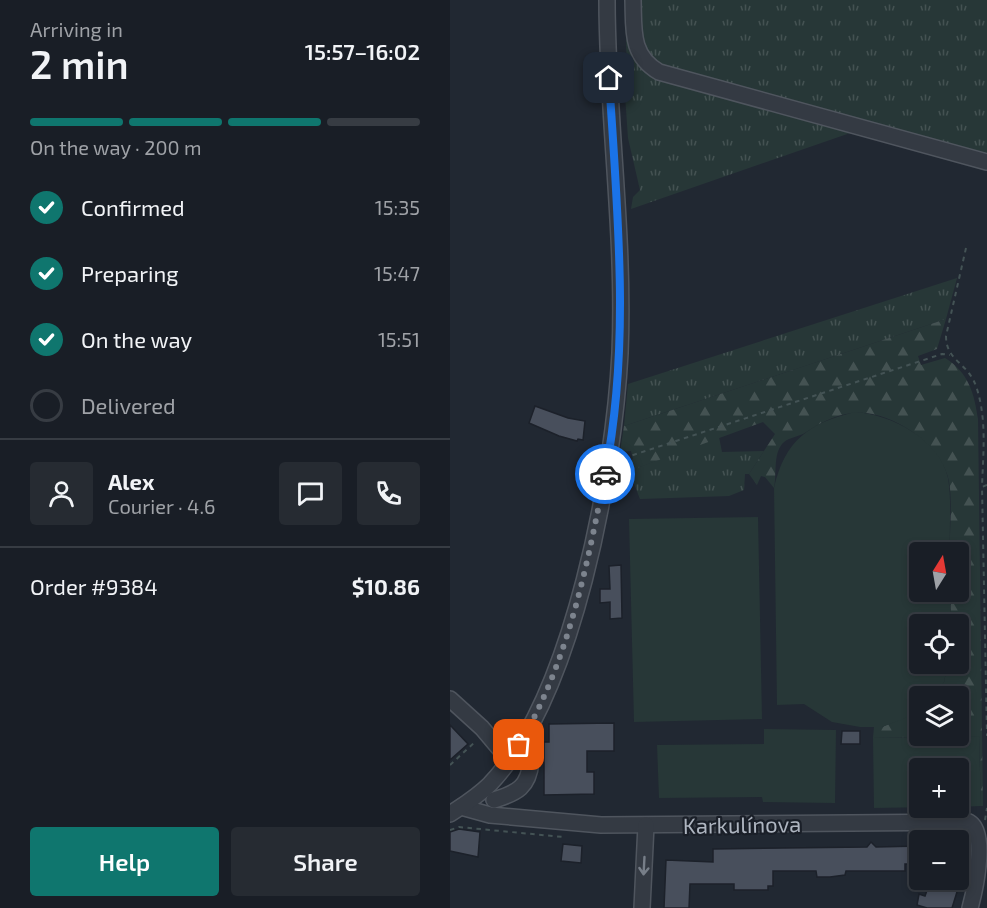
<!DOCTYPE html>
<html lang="en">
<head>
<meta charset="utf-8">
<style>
  body { margin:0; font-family:"Exo 2",sans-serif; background:#262b32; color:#f1f3f6; height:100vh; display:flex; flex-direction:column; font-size:22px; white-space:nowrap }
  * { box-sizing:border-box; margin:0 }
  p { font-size:20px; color:#9fa2a7 }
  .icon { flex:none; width:33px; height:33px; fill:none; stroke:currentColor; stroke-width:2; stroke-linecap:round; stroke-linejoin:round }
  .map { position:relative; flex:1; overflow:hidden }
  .drawer { display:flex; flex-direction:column; background:#191e26; width:450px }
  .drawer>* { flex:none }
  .needle { width:39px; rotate:11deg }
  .tools { position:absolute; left:459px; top:542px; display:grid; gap:12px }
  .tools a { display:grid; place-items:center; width:60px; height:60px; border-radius:6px; background:#191e26; box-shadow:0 3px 9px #0003,0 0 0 2px #373c43; font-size:30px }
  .pin { position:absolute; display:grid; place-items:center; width:51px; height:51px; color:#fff; margin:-26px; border-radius:12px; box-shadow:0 3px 9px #0006 }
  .courier { position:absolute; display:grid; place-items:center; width:60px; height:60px; margin:-30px; border:4px solid #1a73e8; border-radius:50%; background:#fff; color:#222; box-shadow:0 2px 8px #0007 }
  .headline em { font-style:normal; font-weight:600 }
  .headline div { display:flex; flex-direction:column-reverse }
  .headline { display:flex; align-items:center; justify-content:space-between; height:102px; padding:0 30px }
  h1 { font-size:39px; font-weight:600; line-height:45px }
  .bar { display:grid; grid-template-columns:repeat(4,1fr); gap:9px 6px; align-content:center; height:72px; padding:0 30px }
  .bar i { height:8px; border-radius:4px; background:#373c43 }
  .bar .on { background:#0f766e }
  .bar p { grid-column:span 4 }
  .line { display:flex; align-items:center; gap:15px; padding:0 30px; border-top:2px solid #373c43 }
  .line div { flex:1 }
  .round { display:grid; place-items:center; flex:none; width:63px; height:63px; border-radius:6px; background:#262b32 }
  ol { padding:0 30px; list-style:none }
  li { display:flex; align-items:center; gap:18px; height:66px }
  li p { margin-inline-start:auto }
  li .icon { padding:6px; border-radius:50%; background:#0f766e; color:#fff; stroke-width:4 }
  li:last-child { color:#9fa2a7 }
  li i { width:33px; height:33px; border:3px solid #373c43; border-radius:50% }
  .button { display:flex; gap:12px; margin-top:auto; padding:12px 30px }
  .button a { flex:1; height:69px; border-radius:6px; background:#0f766e; color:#fff; font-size:24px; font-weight:600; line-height:69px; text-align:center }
  .button a+a { background:#262b32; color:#f1f3f6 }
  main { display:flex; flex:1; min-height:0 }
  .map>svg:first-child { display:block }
  .grass { fill:url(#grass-tufts) }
  .forest { fill:url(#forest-firs) }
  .pitch { fill:#273737 }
  .building { fill:#484f5c; stroke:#1c212a; stroke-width:1.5 }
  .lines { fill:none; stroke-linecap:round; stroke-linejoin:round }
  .minor-casing { stroke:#4f555e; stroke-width:18 }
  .path { stroke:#445355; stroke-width:2; stroke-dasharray:4.5 4.5; stroke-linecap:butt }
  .minor { stroke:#343a43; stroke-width:15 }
  .oneway { stroke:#777e88 }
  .done { stroke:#7d848e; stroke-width:6; stroke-dasharray:0 10.8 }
  .route { stroke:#1a73e8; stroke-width:8 }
  .labels { text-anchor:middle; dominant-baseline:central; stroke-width:4.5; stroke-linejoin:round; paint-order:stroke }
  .street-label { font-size:22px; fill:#aeb5c0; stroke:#1a1f28 }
</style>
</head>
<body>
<main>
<section class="drawer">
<div class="headline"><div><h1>2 min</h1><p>Arriving in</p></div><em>15:57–16:02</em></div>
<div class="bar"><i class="on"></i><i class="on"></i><i class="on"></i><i></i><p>On the way · 200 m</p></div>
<ol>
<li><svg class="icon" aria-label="check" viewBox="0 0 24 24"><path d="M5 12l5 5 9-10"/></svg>Confirmed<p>15:35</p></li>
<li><svg class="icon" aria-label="check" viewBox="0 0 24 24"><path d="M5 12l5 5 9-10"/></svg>Preparing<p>15:47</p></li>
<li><svg class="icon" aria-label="check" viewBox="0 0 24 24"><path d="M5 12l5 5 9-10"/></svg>On the way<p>15:51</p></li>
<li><i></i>Delivered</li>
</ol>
<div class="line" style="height:108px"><a class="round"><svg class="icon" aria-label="person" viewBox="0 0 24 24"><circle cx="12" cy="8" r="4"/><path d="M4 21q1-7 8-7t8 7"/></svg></a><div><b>Alex</b><p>Courier · 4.6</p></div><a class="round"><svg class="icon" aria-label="chat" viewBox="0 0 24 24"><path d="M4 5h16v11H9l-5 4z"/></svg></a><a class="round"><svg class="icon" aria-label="phone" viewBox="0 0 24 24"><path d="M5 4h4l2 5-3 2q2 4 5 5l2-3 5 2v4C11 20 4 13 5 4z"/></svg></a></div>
<div class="line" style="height:78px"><div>Order #9384</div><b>$10.86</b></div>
<div class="button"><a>Help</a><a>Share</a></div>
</section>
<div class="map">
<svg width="537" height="908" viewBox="0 0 537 908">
  <defs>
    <pattern id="grass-tufts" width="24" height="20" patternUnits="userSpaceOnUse" patternTransform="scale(1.5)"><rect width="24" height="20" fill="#273737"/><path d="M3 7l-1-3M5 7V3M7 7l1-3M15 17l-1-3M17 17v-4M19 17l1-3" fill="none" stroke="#445252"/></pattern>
    <pattern id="forest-firs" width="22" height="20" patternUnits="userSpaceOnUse" patternTransform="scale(1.5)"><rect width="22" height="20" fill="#273737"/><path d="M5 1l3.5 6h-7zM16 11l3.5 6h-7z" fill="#445252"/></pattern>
  </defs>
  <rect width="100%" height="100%" fill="#212832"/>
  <!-- grass -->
  <g class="grass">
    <polygon points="175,0 537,0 537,171 403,132 181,209 183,197 190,190 178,138 174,80 177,79"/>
    <polygon points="507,278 496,319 174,426 178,384"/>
    <polygon points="269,437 272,452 314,451 299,474 295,474 294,490 279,496 190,499 179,471"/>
  </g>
  <!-- forest -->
  <path class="forest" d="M496,319L487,349L468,356L471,365L495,358C519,373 524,393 528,419L533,806H531L529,736L423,738L424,727H432L469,711L470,735H508V696H485L494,682L498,663H508V624H501L500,591H508V552H500C499,530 504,494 497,474C486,441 439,409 403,413C383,415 369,424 353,434C346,437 337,438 332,444C323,455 327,474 324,488L315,477L311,476L307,485L299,474L325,434L313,422L179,471L175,464L183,459L181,451L170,452L174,426Z"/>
  <!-- pitch -->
  <g class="pitch">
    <path d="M405,412C440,414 490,439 498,478C502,501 499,528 500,552H470V591H500L501,624H470V663H498L494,682L485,696H470L469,711L466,714L432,727H410L382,722L354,704L327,705L324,488C335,440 359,423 405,412Z"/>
    <polygon points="308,517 312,719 184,722 179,519"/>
    <polygon points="314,729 386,730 385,803 313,802 312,797 209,798 207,745 314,744"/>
    <polygon points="529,736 531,806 509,807 508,768 470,768 470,807 483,807 424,808 423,738"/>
  </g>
  <!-- building -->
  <g class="building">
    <polygon points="85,406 118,418 135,421 133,440 128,439 127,441 109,436 79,423"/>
    <polygon points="171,565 172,618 160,619 160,602 150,603 150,589 160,589 159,566"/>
    <polygon points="164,723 164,751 137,751 137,772 144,772 144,794 94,795 94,742 99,742 99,724"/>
    <polygon points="0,725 18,744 0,760"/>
    <polygon points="392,731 410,731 410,744 391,744"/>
    <polygon points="9,829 30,832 28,857 0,851 0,832"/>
    <polygon points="421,842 426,847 470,846 470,864 455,864 455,871 396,871 395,875 380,877 367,877 366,871 323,871 323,886 318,886 318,890 284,890 284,884 240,884 239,908 214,908 216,860 263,862 263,849 417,847"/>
    <polygon points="113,844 132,846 131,863 111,861"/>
    <polygon points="481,879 511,879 502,908 477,908 467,905 469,894 475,896"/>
  </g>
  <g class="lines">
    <defs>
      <g id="minor">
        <path d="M183,0C184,29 180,55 209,72L537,162"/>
        <polyline points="0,699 32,728 59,760"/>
        <path d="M44,800C67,793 79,787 81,761L69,745"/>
        <path d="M11,807L40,815L151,825L519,822C537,832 526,886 520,908"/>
        <path d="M0,814C14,805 28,796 40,784C124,696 164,472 170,353C175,235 157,117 157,0"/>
        <polyline points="192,908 196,825"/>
      </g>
    </defs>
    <!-- minor casing -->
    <use href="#minor" class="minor-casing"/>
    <!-- path -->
    <g class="path">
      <path d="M516,248L496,336C496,362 519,362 527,389C537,421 533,455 532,487"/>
      <polyline points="174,458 492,354 500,355"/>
      <polyline points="537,485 532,487 537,736"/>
      <polyline points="0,765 26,741"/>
      <polyline points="535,820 537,808"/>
      <polyline points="0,830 9,827 113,837"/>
    </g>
    <!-- minor -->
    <use href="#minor" class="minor"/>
  </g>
  <!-- one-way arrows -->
  <defs><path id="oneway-shaft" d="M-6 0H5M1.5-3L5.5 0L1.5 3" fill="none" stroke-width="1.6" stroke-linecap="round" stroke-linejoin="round" transform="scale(1.5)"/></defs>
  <use class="oneway" href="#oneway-shaft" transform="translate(194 866) rotate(93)"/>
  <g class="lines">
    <!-- done -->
    <path class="done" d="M69,745C118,663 137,567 155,474"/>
    <!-- route -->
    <path class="route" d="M155,474C181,344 167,209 159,78"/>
  </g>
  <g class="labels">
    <!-- street labels -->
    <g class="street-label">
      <text transform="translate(292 824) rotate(-1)">Karkulínova</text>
    </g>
  </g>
</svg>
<div class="tools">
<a><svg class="needle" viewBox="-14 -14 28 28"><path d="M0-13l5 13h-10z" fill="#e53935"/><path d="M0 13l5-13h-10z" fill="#9fa2a7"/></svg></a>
<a><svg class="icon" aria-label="locate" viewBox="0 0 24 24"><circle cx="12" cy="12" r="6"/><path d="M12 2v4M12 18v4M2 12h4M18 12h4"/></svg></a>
<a><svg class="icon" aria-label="layers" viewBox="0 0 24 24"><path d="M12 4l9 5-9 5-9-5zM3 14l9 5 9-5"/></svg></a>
<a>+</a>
<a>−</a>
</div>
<div class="pin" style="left:69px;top:745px;background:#ea580c"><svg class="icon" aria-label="bag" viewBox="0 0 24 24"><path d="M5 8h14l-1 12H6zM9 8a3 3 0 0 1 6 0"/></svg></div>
<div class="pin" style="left:159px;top:78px;background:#1f2937"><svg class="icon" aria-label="home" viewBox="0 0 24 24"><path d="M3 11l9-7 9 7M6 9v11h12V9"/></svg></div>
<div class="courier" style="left:155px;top:474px"><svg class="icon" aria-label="car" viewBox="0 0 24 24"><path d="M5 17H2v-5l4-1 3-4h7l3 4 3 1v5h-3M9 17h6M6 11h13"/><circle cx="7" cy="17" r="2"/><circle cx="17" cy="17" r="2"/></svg></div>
</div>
</main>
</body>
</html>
